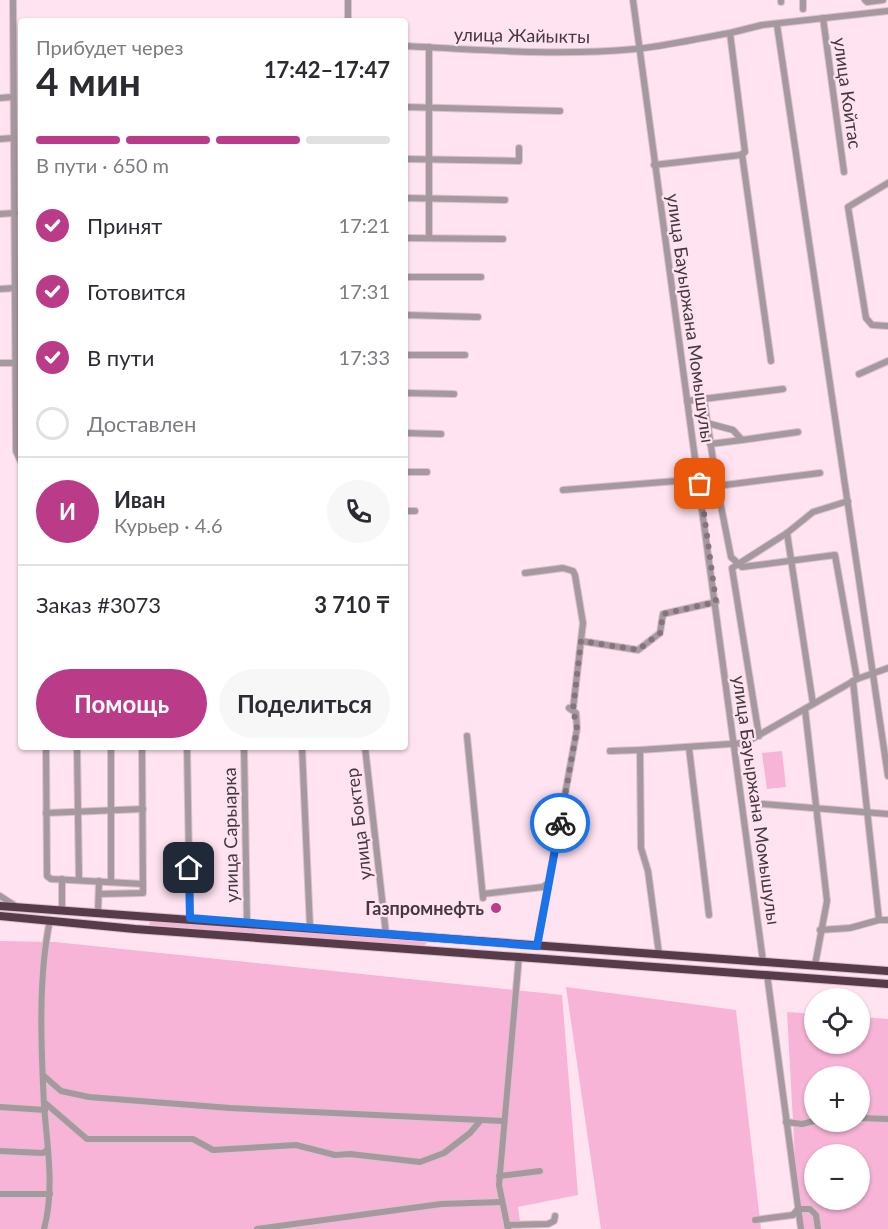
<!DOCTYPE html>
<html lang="ru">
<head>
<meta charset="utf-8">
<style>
  body { margin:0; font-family:Lato,sans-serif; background:#f7f7f7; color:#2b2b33; height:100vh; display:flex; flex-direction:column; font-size:22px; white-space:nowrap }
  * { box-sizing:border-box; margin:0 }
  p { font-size:20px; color:#7c7c81 }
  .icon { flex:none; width:33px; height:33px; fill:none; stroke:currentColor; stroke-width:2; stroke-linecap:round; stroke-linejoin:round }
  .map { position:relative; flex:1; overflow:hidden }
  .side { position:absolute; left:18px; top:18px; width:390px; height:732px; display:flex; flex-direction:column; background:#fff; border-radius:6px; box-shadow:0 2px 4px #0004 }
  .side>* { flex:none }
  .buttons { position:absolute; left:804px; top:988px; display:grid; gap:12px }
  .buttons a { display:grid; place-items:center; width:66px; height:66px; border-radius:50%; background:#fff; box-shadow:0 2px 4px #0004; font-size:30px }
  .pin { position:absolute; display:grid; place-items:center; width:51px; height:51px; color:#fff; margin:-26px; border-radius:12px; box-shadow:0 3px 9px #0006 }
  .courier { position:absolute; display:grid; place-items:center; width:60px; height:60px; margin:-30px; border:4px solid #1a73e8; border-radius:50%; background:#fff; color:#222; box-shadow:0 2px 8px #0007 }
  .summary em { font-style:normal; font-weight:700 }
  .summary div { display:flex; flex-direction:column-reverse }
  .summary { display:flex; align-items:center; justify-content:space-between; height:102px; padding:0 18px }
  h1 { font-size:39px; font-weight:700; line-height:45px }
  .bar { display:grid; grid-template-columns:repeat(4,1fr); gap:9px 6px; align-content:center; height:72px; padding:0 18px }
  .bar i { height:8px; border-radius:4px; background:#e1e1e2 }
  .bar .on { background:#ba3b88 }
  .bar p { grid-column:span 4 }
  .line { display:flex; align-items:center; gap:15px; padding:0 18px; border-top:2px solid #e1e1e2 }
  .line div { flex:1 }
  .round { display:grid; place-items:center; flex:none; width:63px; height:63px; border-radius:32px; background:#f7f7f7 }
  ol { padding:0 18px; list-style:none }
  li { display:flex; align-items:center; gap:18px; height:66px }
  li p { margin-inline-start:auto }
  li .icon { padding:6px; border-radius:50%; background:#ba3b88; color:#fff; stroke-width:4 }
  li:last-child { color:#7c7c81 }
  li i { width:33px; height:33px; border:3px solid #e1e1e2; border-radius:50% }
  .primary-button { display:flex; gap:12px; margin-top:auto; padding:12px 18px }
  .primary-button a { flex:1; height:69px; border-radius:36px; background:#ba3b88; color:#fff; font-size:24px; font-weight:700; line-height:69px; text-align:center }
  .primary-button a+a { background:#f7f7f7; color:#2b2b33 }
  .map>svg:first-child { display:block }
  .green { fill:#f7b4d6; fill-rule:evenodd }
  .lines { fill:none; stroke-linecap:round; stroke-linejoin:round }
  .minor-casing { stroke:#dac1cc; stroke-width:8 }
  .highway-casing { stroke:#dac1cc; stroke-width:10 }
  .minor { stroke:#a6989f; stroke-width:6 }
  .highway { stroke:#573b4a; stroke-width:8 }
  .done { stroke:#86747c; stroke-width:6; stroke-dasharray:0 10.8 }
  .route { stroke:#1a73e8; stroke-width:8 }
  .poi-dot { fill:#ba3b88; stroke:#ffe3f0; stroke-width:2 }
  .labels { text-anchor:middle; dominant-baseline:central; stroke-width:4.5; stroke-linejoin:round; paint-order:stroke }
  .street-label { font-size:18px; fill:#45383e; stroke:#ffe3f0 }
  .poi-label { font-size:18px; font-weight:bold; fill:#45383e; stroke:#ffe3f0; text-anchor:end }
</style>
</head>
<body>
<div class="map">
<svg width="888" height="1229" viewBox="0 0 888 1229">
  <rect width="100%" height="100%" fill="#ffe3f0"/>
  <!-- green -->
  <g class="green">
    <polygon points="782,751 786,787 767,789 762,753"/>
    <polygon points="150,921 427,942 424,946 149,925"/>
    <polygon points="0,941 55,942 562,995 578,1195 518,1207 521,1229 0,1229"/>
    <polygon points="566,987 736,1010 761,1229 601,1229"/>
    <path d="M787,1012L814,1014V1044H860V1017L888,1019V1229H802L798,1212ZM814,1077H860V1122H814ZM814,1155H860V1200H814Z"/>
  </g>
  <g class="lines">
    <defs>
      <g id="minor">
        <polyline points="13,0 16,451 21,462"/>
        <polyline points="633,0 763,961"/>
        <polyline points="781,0 781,2"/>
        <polyline points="865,0 867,2 883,0"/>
        <polyline points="803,9 803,0"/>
        <polyline points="823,18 844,172"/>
        <polyline points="348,21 348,0"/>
        <polyline points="777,25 888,776"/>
        <path d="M405,46C481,50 558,56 635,49C667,46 699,38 730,33"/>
        <polyline points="0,98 12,97"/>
        <polyline points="405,107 560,111"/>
        <polyline points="0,139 13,138"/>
        <polyline points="742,154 771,361"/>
        <polyline points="405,159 519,161 519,148"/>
        <polyline points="654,165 741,155 745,152 730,33 762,25 888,11"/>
        <polyline points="888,183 848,207 866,318 872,325 888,326"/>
        <polyline points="405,198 505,200"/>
        <polyline points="0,214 15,213"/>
        <polyline points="405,238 503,239"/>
        <polyline points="429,238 429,47"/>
        <polyline points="405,277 481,277"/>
        <polyline points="0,289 16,288"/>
        <polyline points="405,315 478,317"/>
        <polyline points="405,355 465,355"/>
        <polyline points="0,363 17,363"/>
        <polyline points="859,374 888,361"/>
        <polyline points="405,393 454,394"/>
        <polyline points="687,401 783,389"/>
        <polyline points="707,423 733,430 742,440 798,432"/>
        <polyline points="405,433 441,434"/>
        <polyline points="710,444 742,440"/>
        <polyline points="405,472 427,472"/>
        <polyline points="820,473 717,486 731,557 742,567 835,555 857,679"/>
        <polyline points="563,490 689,480 708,487 717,486 704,400"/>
        <polyline points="405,511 415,511"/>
        <polyline points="787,533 813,704"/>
        <polyline points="525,573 563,568 573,571 575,575 583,623 573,709"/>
        <polyline points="581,641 638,650 660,633 663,614 716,602"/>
        <polyline points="853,681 879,920"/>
        <polyline points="805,709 827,901 815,965"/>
        <polyline points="467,736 483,898"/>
        <polyline points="759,736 732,568 787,533 813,512 848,501"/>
        <polyline points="46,747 47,876 51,879 143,884"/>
        <polyline points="77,747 79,880"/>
        <polyline points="111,747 111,882"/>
        <polyline points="187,747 190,918"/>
        <polyline points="244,747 247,923"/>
        <polyline points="302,747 310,928"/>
        <polyline points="365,747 386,934"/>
        <polyline points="689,748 709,915"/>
        <polyline points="610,751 640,750"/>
        <polyline points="763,804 888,814"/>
        <polyline points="46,813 143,809"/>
        <polyline points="99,894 143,893 142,747"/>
        <polyline points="483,894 543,887 547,884"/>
        <polyline points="0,896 14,905"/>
        <polyline points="62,910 62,879"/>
        <polyline points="98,912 99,881"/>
        <polyline points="820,930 850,928 879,920 888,920"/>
        <polyline points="537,946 577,729 576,713 569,708"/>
        <polyline points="659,954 648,871 641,848 640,750 745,743 857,679 888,668"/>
        <polyline points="767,974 801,1229"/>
        <polyline points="44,1076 61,1091 89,1097 230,1108 503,1121"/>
        <polyline points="44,1102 87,1139 193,1139 213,1150 296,1145 335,1155 350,1154 420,1162 444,1153 470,1133 481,1120"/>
        <polyline points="0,1107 45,1110"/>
        <polyline points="860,1118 888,1119"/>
        <polyline points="786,1122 802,1124 814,1121"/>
        <polyline points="0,1151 43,1153 48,1149"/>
        <polyline points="499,1176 540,1171"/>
        <polyline points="0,1194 50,1194"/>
        <polyline points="755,1220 793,1215 798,1209 810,1209 816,1215 818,1229"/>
        <polyline points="507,1225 548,1224 554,1221 555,1216"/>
        <path d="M44,1229C55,1188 47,1146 44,1105C41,1046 38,977 50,920"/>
        <polyline points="257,1229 441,1204 501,1202"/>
        <polyline points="508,1229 499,1185 519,956"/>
      </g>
      <g id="highway">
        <polyline points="0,906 888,971"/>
        <polyline points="0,916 135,929 888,984"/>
      </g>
    </defs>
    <!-- minor casing -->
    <use href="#minor" class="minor-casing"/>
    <!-- highway casing -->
    <use href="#highway" class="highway-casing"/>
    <!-- minor -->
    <use href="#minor" class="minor"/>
    <!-- highway -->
    <use href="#highway" class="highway"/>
  </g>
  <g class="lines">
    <!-- done -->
    <polyline class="done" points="560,823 577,729 573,709 581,641 638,650 660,633 663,614 716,602 700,484"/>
    <!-- route -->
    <polyline class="route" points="189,868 190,918 537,946 560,823"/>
  </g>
  <!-- markers -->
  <circle class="poi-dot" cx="496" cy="908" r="6"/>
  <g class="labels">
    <!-- street labels -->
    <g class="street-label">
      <text transform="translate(522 35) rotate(1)">улица Жайыкты</text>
      <text transform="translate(848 93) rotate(82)">улица Койтас</text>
      <text transform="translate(691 318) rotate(82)">улица Бауыржана Момышулы</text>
      <text transform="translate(757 800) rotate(82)">улица Бауыржана Момышулы</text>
      <text transform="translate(358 824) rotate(-97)">улица Боктер</text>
      <text transform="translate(230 835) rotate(-91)">улица Сарыарка</text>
    </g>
    <!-- poi labels -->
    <g class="poi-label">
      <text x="484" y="908">Газпромнефть</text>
    </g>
  </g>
</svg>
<div class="buttons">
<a><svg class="icon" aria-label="locate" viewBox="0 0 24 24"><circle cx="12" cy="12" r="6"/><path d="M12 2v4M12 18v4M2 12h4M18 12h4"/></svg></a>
<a>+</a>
<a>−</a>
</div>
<div class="pin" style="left:700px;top:484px;background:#ea580c"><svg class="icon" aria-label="bag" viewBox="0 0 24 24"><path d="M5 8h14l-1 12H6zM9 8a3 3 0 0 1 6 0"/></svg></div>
<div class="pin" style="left:189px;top:868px;background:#1f2937"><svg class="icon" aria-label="home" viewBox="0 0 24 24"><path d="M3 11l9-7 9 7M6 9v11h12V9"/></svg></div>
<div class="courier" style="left:560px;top:823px"><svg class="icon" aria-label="bike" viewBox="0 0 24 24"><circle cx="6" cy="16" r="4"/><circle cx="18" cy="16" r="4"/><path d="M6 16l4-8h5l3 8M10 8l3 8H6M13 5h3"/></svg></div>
<section class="side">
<div class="summary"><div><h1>4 мин</h1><p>Прибудет через</p></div><em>17:42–17:47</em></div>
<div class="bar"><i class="on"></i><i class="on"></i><i class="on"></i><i></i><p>В пути · 650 m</p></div>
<ol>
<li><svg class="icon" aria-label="check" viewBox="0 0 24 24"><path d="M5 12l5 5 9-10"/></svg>Принят<p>17:21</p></li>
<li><svg class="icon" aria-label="check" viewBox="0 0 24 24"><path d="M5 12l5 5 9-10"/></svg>Готовится<p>17:31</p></li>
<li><svg class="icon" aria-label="check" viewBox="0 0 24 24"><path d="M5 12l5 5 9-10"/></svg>В пути<p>17:33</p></li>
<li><i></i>Доставлен</li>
</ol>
<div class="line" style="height:108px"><b class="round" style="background:#ba3b88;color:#fff">И</b><div><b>Иван</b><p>Курьер · 4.6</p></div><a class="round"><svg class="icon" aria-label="phone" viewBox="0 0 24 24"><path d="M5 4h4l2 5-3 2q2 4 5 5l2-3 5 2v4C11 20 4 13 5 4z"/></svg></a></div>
<div class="line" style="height:78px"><div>Заказ #3073</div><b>3 710 ₸</b></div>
<div class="primary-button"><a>Помощь</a><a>Поделиться</a></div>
</section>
</div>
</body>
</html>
